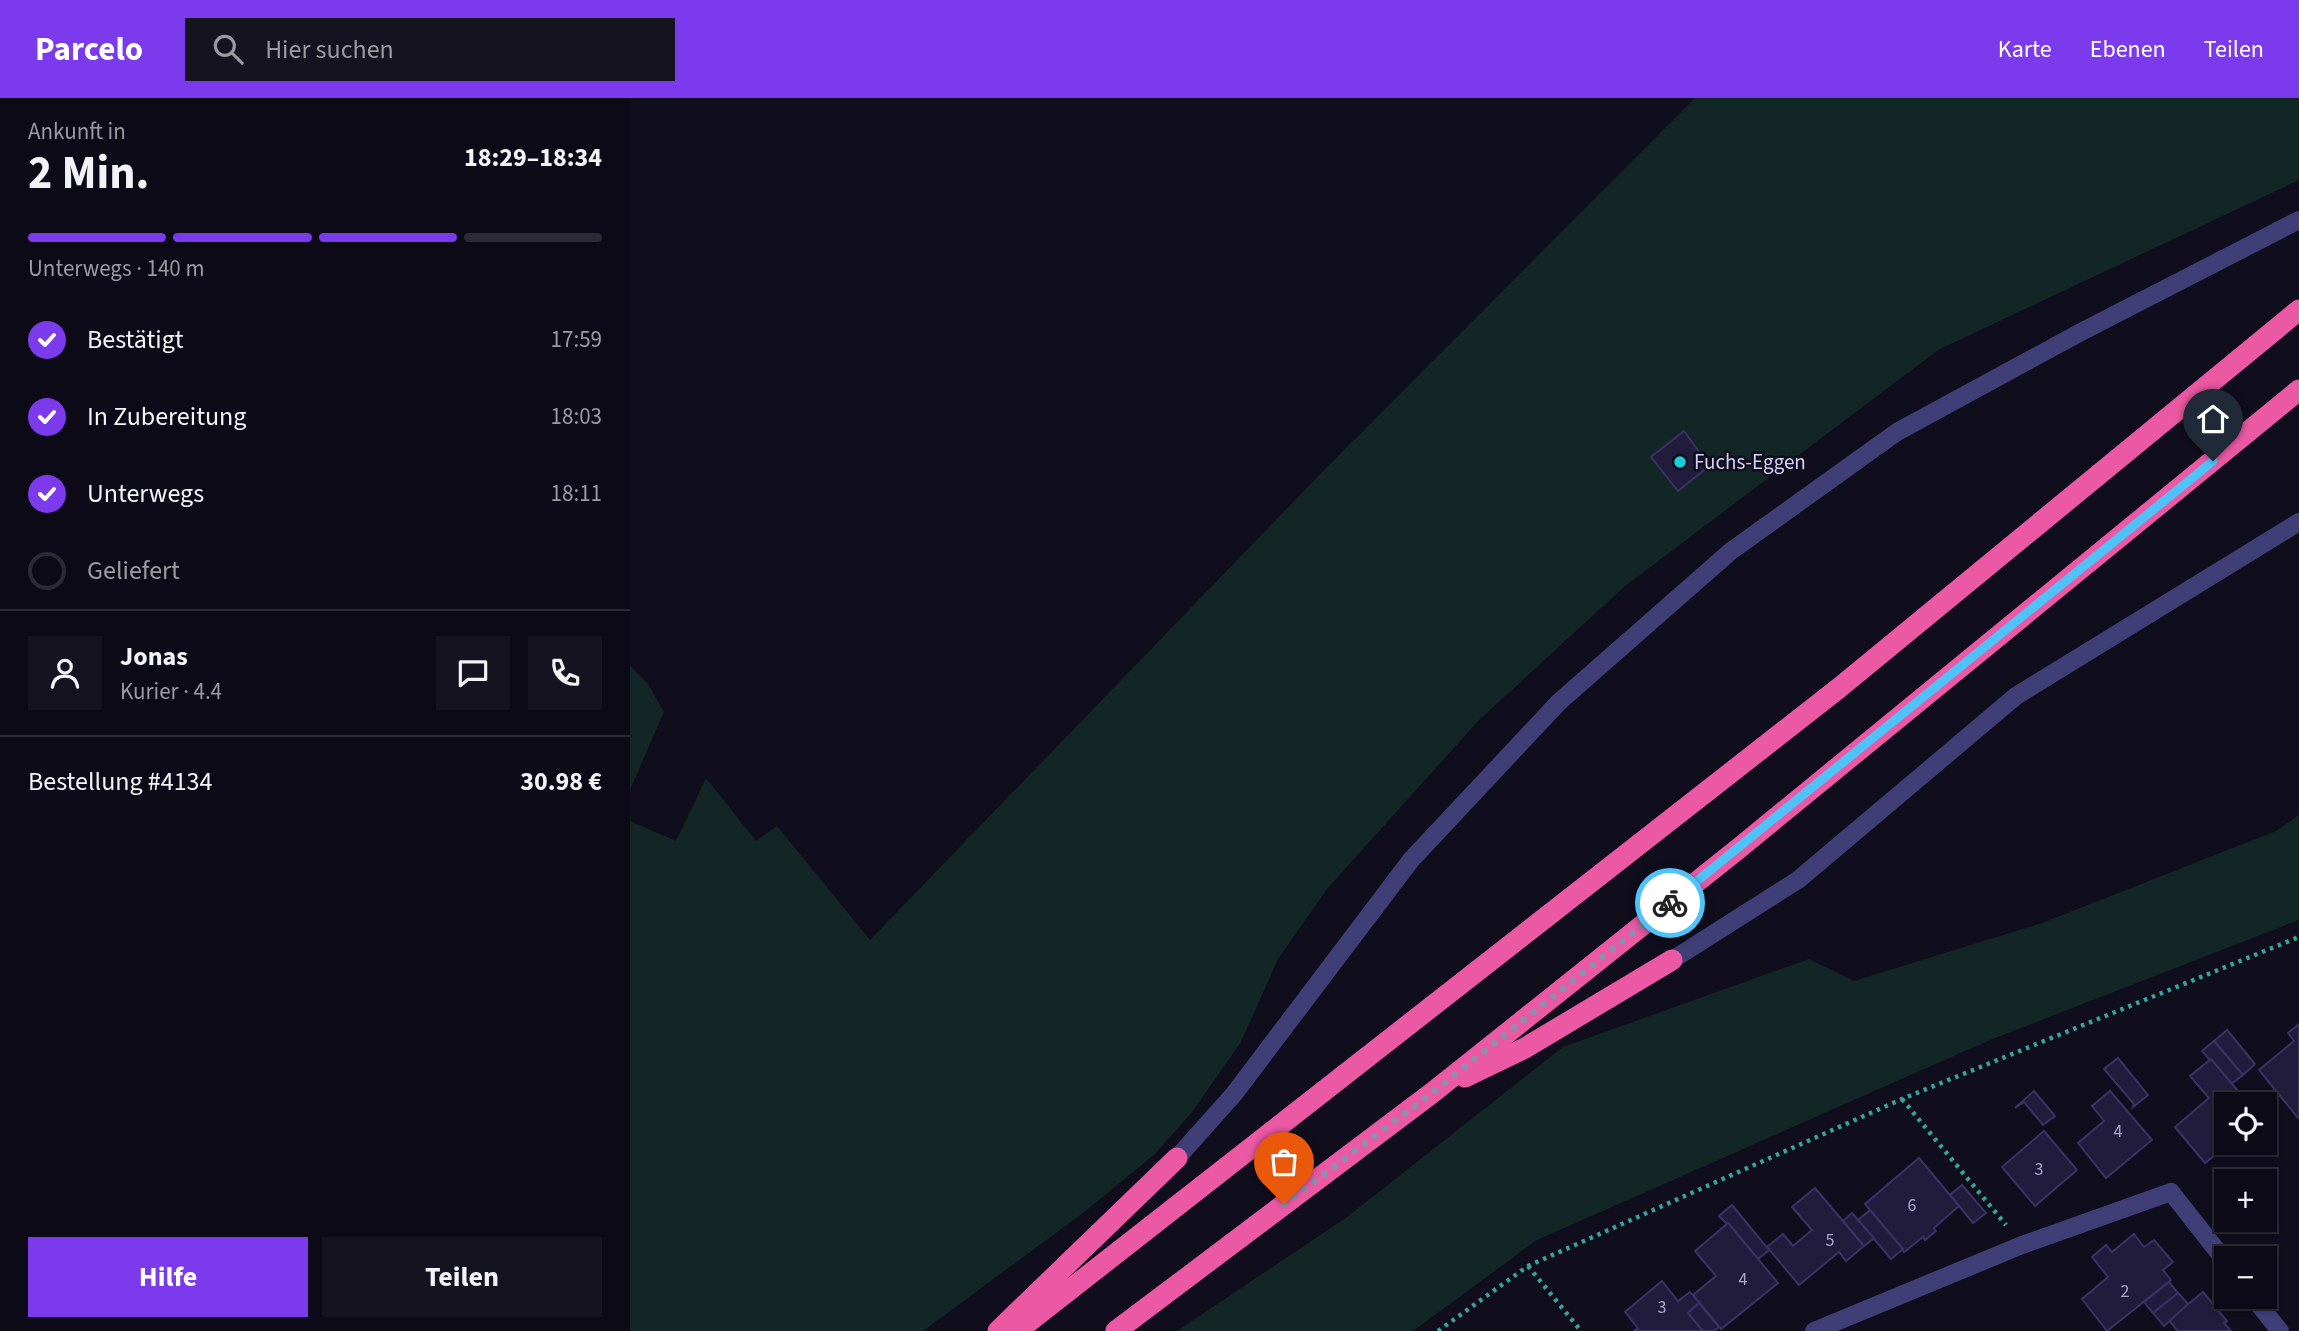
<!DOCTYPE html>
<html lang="de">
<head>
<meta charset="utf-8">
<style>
  body { margin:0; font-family:"Source Sans 3",sans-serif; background:#15131f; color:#f1f3f6; height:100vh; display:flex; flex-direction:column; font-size:26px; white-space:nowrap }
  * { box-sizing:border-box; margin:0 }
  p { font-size:23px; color:#9a9aa1 }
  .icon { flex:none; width:38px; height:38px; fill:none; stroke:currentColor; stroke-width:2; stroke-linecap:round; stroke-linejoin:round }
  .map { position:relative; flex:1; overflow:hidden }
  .sheet { display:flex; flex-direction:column; background:#0c0a16; width:630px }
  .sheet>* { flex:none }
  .tools { position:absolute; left:1584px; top:994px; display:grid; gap:14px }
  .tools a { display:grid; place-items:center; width:63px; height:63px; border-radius:0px; background:#0c0a16; box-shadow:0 2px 5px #0004,0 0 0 2px #2c2b35; font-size:35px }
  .pin { position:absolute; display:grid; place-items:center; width:60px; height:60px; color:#fff; margin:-72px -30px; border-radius:50% 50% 50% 0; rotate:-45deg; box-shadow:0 0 7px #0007 }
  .pin .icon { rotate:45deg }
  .courier { position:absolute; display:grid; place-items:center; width:70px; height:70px; margin:-35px; border:5px solid #4fc3f7; border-radius:50%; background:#fff; color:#222; box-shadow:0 2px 9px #0007 }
  .headline em { font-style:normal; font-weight:700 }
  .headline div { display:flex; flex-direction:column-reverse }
  .headline { display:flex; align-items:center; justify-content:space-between; height:119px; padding:0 28px }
  h1 { font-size:46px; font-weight:700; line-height:52px }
  .bar { display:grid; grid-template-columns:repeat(4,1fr); gap:10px 7px; align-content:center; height:84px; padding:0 28px }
  .bar i { height:9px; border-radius:5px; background:#2c2b35 }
  .bar .active { background:#7c3aed }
  .bar p { grid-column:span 4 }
  .line { display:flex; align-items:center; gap:18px; padding:0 28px; border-top:2px solid #2c2b35 }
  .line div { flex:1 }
  .round { display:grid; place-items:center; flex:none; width:74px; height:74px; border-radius:0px; background:#15131f }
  ol { padding:0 28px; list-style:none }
  li { display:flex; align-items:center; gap:21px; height:77px }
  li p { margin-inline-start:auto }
  li .icon { padding:7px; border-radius:50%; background:#7c3aed; color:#fff; stroke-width:4 }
  li:last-child { color:#9a9aa1 }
  li i { width:38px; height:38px; border:4px solid #2c2b35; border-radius:50% }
  .action { display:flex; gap:14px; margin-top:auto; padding:14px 28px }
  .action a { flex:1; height:80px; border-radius:0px; background:#7c3aed; color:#fff; font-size:28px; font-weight:700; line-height:80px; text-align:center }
  .action a+a { background:#15131f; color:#f1f3f6 }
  header { display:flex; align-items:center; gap:42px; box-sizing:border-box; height:98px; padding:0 35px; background:#7c3aed; color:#fff }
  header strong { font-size:33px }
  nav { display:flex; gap:38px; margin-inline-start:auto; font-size:24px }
  .search { width:490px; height:63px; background:#15131f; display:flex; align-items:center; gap:18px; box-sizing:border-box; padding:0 24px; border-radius:0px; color:#9a9aa1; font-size:26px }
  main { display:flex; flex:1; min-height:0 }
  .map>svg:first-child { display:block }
  .green { fill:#122625 }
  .building { fill:#221c3c; stroke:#3a3165; stroke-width:2 }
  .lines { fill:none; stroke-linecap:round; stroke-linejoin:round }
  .path { stroke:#3ba299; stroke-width:4.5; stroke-dasharray:3.5 5; stroke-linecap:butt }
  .minor { stroke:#3f3e77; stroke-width:18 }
  .highway { stroke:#eb59a4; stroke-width:21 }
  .done { stroke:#8f8cac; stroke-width:7; stroke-dasharray:0 12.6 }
  .route { stroke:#4fc3f7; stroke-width:9 }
  .poi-dot { fill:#1acedb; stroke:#100e1d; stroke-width:2.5 }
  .labels { text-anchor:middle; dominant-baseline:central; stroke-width:5; stroke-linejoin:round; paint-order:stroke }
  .number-label { font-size:18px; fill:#a7a3ca }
  .poi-label { font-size:21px; fill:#d3d0f9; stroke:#100e1d; text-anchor:start }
</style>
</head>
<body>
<header>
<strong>Parcelo</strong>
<div class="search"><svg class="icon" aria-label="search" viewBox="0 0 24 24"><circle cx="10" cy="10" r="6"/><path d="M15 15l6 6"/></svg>Hier suchen</div>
<nav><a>Karte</a><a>Ebenen</a><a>Teilen</a></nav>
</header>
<main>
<section class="sheet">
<div class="headline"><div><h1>2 Min.</h1><p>Ankunft in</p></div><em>18:29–18:34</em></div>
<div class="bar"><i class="active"></i><i class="active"></i><i class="active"></i><i></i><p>Unterwegs · 140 m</p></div>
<ol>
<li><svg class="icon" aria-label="check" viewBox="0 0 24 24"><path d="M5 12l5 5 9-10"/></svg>Bestätigt<p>17:59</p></li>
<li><svg class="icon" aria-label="check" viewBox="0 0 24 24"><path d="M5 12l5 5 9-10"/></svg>In Zubereitung<p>18:03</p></li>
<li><svg class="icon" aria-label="check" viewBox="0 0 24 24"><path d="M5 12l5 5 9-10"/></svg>Unterwegs<p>18:11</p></li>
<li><i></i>Geliefert</li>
</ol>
<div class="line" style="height:126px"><a class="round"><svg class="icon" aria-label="person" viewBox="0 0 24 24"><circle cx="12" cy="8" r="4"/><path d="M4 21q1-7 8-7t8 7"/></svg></a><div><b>Jonas</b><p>Kurier · 4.4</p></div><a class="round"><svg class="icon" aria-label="chat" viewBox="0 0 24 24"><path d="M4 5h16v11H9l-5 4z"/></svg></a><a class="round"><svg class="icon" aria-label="phone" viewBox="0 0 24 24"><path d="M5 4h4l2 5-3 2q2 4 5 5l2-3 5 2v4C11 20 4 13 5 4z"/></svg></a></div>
<div class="line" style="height:91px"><div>Bestellung #4134</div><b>30.98 €</b></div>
<div class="action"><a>Hilfe</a><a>Teilen</a></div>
</section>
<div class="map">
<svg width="1669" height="1233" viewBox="0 0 1669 1233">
  <rect width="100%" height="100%" fill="#100e1d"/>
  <!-- green -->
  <g class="green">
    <polygon points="1065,0 1669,0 1669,82 1308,252 994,489 849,622 697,791 648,861 611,944 562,1014 525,1056 453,1115 293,1233 0,1233 0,723 46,743 76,680 126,743 147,728 240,842 698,368"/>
    <polygon points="0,568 18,586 34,614 0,692"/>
    <polygon points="1669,717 1669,822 1360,942 907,1142 783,1233 547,1233 717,1119 933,949 1179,861 1224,883 1412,825 1646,733"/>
  </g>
  <!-- building -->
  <g class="building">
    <polygon points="1054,333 1079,368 1048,393 1021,359"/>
    <polygon points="1669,926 1669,1020 1668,1020 1629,972 1664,943 1658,935"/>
    <polygon points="1597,932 1625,966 1613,977 1584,943"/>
    <polygon points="1584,943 1613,977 1601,986 1572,953"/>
    <polygon points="1488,960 1518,997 1503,1009 1504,1006 1474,971"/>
    <polygon points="1581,961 1619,1006 1596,1006 1596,1045 1600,1045 1575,1065 1545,1029 1579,1000 1560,978"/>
    <polygon points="1404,993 1425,1018 1413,1027 1394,1004 1385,1010"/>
    <polygon points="1480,993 1522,1042 1476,1080 1448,1045 1474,1023 1462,1008"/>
    <polygon points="1414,1033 1447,1072 1405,1108 1372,1069"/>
    <polygon points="1289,1060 1329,1108 1304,1130 1306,1133 1295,1142 1293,1139 1274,1154 1235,1106"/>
    <polygon points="1332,1087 1356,1115 1343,1125 1320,1097"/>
    <polygon points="1185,1090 1234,1148 1216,1163 1209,1154 1169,1187 1137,1149 1153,1136 1163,1148 1182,1132 1162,1109"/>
    <polygon points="1102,1107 1139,1152 1128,1161 1098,1125 1097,1126 1089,1118"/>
    <polygon points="1240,1112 1273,1151 1261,1161 1228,1122"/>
    <polygon points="1222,1115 1244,1140 1234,1148 1213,1123"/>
    <polygon points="1098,1125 1148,1185 1091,1231 1063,1197 1086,1178 1065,1153"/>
    <polygon points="1504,1136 1514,1149 1524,1142 1543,1164 1533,1172 1541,1182 1477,1233 1452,1201 1478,1179 1462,1159 1476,1147 1482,1154"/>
    <polygon points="1032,1183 1048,1203 1060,1194 1063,1197 1069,1205 1058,1215 1073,1233 1004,1233 1008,1230 995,1214"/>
    <polygon points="1539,1184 1548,1195 1523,1215 1514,1204"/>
    <polygon points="1573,1194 1597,1223 1594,1225 1601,1233 1548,1233 1540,1224 1539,1222"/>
    <polygon points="1548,1195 1558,1206 1534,1228 1523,1215"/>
    <polygon points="1069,1205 1089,1229 1084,1233 1073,1233 1058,1215"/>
  </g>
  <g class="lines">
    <!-- path -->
    <g class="path">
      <polyline points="1272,1001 1376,1127"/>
      <polyline points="898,1168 951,1233"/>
      <polyline points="808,1233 898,1168 1272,1001 1669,839"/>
    </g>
    <!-- minor -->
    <g class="minor">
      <polyline points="1042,862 1168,782 1386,598 1669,424"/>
      <polyline points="547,1060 604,996 781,762 929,604 1101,453 1267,334 1451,234 1669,122"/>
      <polyline points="1623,1199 1650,1233"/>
      <polyline points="1184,1233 1392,1147 1541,1094 1596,1164"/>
    </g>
    <!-- highway -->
    <g class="highway">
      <polyline points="835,979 895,950 1042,862"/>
      <polyline points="368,1233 547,1060"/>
      <polyline points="387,1233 1209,590 1669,212"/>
      <polyline points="486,1233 802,995 1108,751 1669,292"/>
    </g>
  </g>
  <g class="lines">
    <!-- done -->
    <polyline class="done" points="654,1106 802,995 1040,805"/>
    <!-- route -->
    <polyline class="route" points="1040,805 1583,363"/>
  </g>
  <!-- markers -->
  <circle class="poi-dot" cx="1050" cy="364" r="7"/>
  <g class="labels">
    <!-- number labels -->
    <g class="number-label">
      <text x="1488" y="1033">4</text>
      <text x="1409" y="1071">3</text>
      <text x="1282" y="1107">6</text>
      <text x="1200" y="1142">5</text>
      <text x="1113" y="1181">4</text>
      <text x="1495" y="1193">2</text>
      <text x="1032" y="1209">3</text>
    </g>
    <!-- poi labels -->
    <g class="poi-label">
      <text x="1064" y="364">Fuchs-Eggen</text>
    </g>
  </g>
</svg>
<div class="tools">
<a><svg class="icon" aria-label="locate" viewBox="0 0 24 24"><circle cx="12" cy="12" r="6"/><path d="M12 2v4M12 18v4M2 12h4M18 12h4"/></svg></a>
<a>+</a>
<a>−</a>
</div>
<div class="pin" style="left:654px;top:1106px;background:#ea580c"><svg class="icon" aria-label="bag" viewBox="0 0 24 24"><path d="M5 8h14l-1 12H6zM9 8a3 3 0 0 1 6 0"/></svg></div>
<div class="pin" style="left:1583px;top:363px;background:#1f2937"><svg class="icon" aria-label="home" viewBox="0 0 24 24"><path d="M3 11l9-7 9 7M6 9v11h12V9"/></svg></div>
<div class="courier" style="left:1040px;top:805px"><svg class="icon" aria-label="bike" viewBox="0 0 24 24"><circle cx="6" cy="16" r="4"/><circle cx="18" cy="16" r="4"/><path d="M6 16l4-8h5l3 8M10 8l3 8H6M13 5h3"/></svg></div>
</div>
</main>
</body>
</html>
